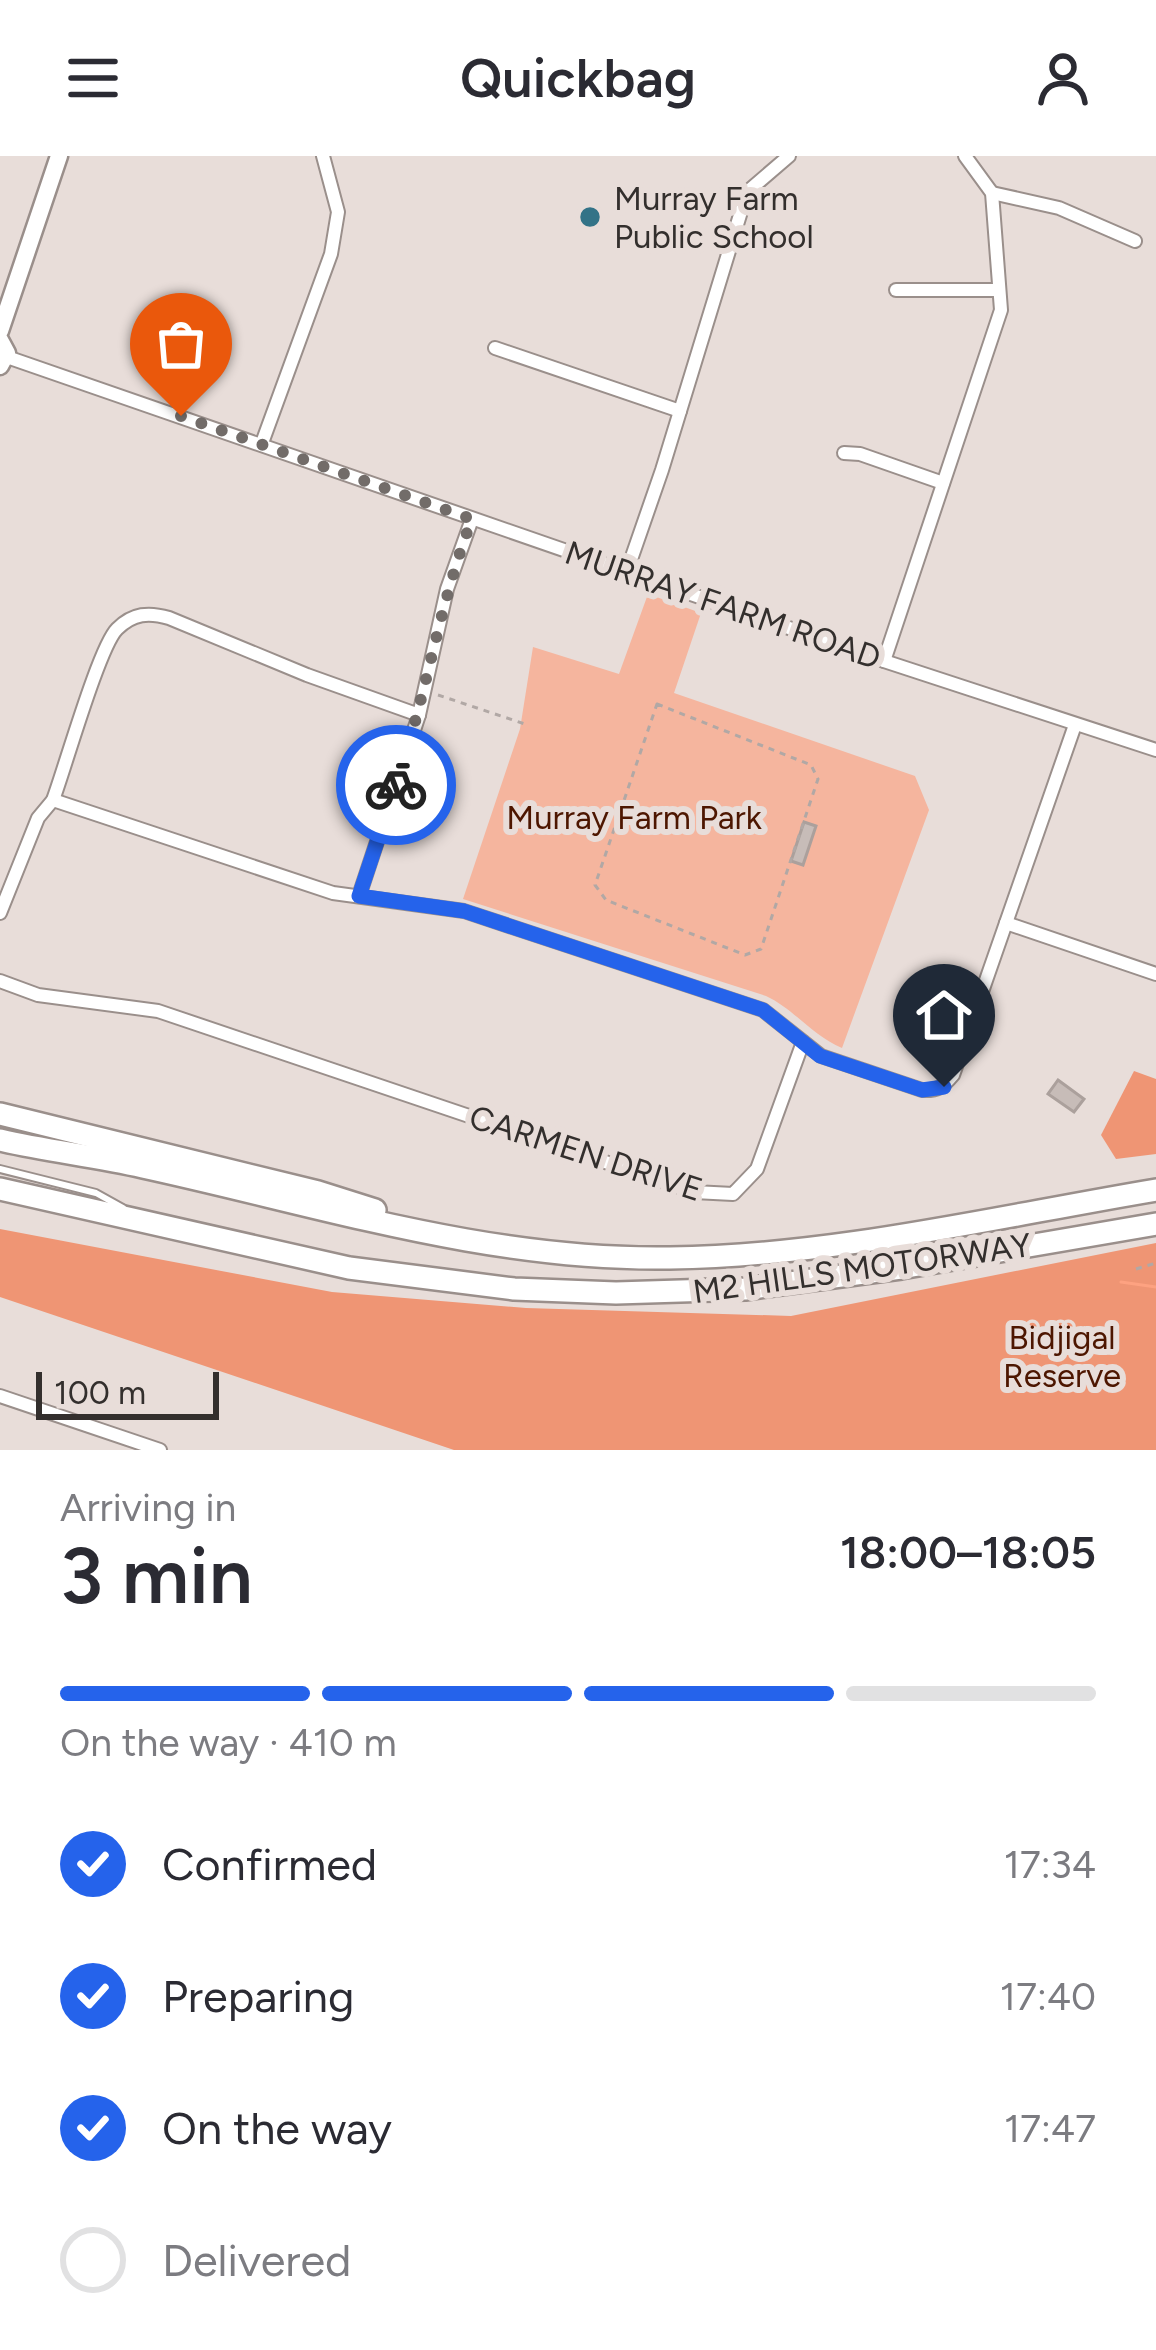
<!DOCTYPE html>
<html lang="en">
<head>
<meta charset="utf-8">
<style>
  body { margin:0; font-family:Figtree,sans-serif; background:#f2f2f3; color:#2b2b33; height:100vh; display:flex; flex-direction:column; font-size:45px; white-space:nowrap }
  * { box-sizing:border-box; margin:0 }
  p { font-size:39px; color:#7c7c81 }
  .icon { flex:none; width:66px; height:66px; fill:none; stroke:currentColor; stroke-width:2; stroke-linecap:round; stroke-linejoin:round }
  .map { position:relative; height:1294px; overflow:hidden }
  .details { display:flex; flex-direction:column; background:#fff; flex:1 }
  .details>* { flex:none }
  .scale { position:absolute; left:36px; bottom:30px; width:183px; box-sizing:border-box; padding-left:12px; border:6px solid #332f2d; border-top:0; font-size:33px; line-height:42px; white-space:nowrap; color:#332f2d; -webkit-text-stroke:9px #e8ddd9; paint-order:stroke }
  .pin { position:absolute; display:grid; place-items:center; width:102px; height:102px; color:#fff; margin:-123px -51px; border-radius:50% 50% 50% 0; rotate:-45deg; box-shadow:0 0 12px #0007 }
  .pin .icon { rotate:45deg }
  .courier { position:absolute; display:grid; place-items:center; width:120px; height:120px; margin:-60px; border:9px solid #2563eb; border-radius:50%; background:#fff; color:#222; box-shadow:0 3px 15px #0007 }
  .overview em { font-style:normal; font-weight:600 }
  .overview div { display:flex; flex-direction:column-reverse }
  .overview { display:flex; align-items:center; justify-content:space-between; height:204px; padding:0 60px }
  h1 { font-size:78px; font-weight:600; line-height:90px }
  .bar { display:grid; grid-template-columns:repeat(4,1fr); gap:18px 12px; align-content:center; height:144px; padding:0 60px }
  .bar i { height:15px; border-radius:9px; background:#e1e1e2 }
  .bar .on { background:#2563eb }
  .bar p { grid-column:span 4 }
  ol { padding:0 60px; list-style:none }
  li { display:flex; align-items:center; gap:36px; height:132px }
  li p { margin-inline-start:auto }
  li .icon { padding:12px; border-radius:50%; background:#2563eb; color:#fff; stroke-width:4 }
  li:last-child { color:#7c7c81 }
  li i { width:66px; height:66px; border:6px solid #e1e1e2; border-radius:50% }
  header { display:flex; justify-content:space-between; align-items:center; height:156px; padding:0 60px; background:#fff; font-size:54px; font-weight:600 }
  .map>svg:first-child { display:block }
  .green { fill:#f5b59e }
  .forest { fill:#ef9574 }
  .lines { fill:none; stroke-linecap:round; stroke-linejoin:round }
  .stream { stroke:#fda281; stroke-width:3 }
  .building { fill:#c7bcb8; stroke:#aba09c; stroke-width:3 }
  .lane-casing { stroke:#9a8f8b; stroke-width:10 }
  .street-casing { stroke:#9a8f8b; stroke-width:16 }
  .secondary-casing { stroke:#9a8f8b; stroke-width:21 }
  .highway-casing { stroke:#9a8f8b; stroke-width:26 }
  .path { stroke:#b1a8a5; stroke-width:3; stroke-dasharray:6 6; stroke-linecap:butt }
  .lane { stroke:#fff; stroke-width:6 }
  .street { stroke:#fff; stroke-width:12 }
  .secondary { stroke:#fff; stroke-width:16 }
  .highway { stroke:#fff; stroke-width:21 }
  .done { stroke:#726c69; stroke-width:12; stroke-dasharray:0 21.6 }
  .route { stroke:#2563eb; stroke-width:15 }
  .poi-dot { fill:#337387; stroke:#e8ddd9; stroke-width:4.5 }
  .labels { text-anchor:middle; dominant-baseline:central; stroke-width:12; stroke-linejoin:round; paint-order:stroke }
  .poi-label { font-size:33px; fill:#332f2d; stroke:#e8ddd9; text-anchor:start }
  .street-label { font-size:33px; fill:#332f2d; stroke:#e8ddd9 }
  .park-label { font-size:33px; fill:#4d1600; stroke:#e8ddd9 }
</style>
</head>
<body>
<header><svg class="icon" aria-label="menu" viewBox="0 0 24 24"><path d="M4 6h16M4 12h16M4 18h16"/></svg>Quickbag<svg class="icon" aria-label="person" viewBox="0 0 24 24"><circle cx="12" cy="8" r="4"/><path d="M4 21q1-7 8-7t8 7"/></svg></header>
<div class="map">
<svg width="1156" height="1294" viewBox="0 0 1156 1294">
  <rect width="100%" height="100%" fill="#e8ddd9"/>
  <!-- green -->
  <path class="green" d="M648,438L701,457L674,537L915,620L929,654L842,892C813,880 794,853 766,840L463,743L520,573L533,491L619,518Z"/>
  <!-- forest -->
  <g class="forest">
    <polygon points="1134,915 1156,923 1156,998 1116,1003 1101,979"/>
    <polygon points="0,1073 332,1136 526,1152 791,1160 1156,1087 1156,1294 454,1294 0,1141"/>
  </g>
  <g class="lines">
    <!-- stream -->
    <polyline class="stream" points="1121,1126 1156,1131"/>
  </g>
  <!-- building -->
  <g class="building">
    <polygon points="804,666 816,670 803,709 791,705"/>
    <polygon points="1058,924 1084,943 1074,956 1048,938"/>
  </g>
  <g class="lines">
    <defs>
      <polyline id="lane" points="0,1013 96,1037 123,1052"/>
      <g id="street">
        <polyline points="992,37 1059,52 1135,85"/>
        <polyline points="896,134 999,134"/>
        <polyline points="495,192 680,255"/>
        <polyline points="7,201 884,505 1156,594"/>
        <polyline points="262,287 331,98 338,56 323,0"/>
        <polyline points="844,297 860,298 943,327"/>
        <polyline points="627,415 662,314 747,36 789,0"/>
        <polyline points="884,505 1001,154 992,37 965,0"/>
        <path d="M53,644L333,737L464,755L763,854L821,900L922,934C938,935 943,931 953,919L1075,569"/>
        <polyline points="359,740 419,559 447,433 472,363"/>
        <path d="M0,757L38,662L53,644C65,612 99,491 117,473C133,457 149,456 169,462L307,519L419,559"/>
        <polyline points="1006,767 1156,818"/>
        <polyline points="0,825 38,839 158,855 694,1036 733,1038 757,1013 803,886"/>
        <polyline points="0,1240 160,1294"/>
      </g>
      <g id="secondary">
        <polyline points="0,175 59,0"/>
        <polyline points="0,184 7,197 0,210"/>
      </g>
      <g id="highway">
        <polyline points="0,958 318,1036 375,1054"/>
        <path d="M0,984C47,995 95,1000 143,1011C318,1049 488,1105 670,1102C834,1100 995,1061 1156,1034"/>
        <polyline points="0,1033 349,1112 514,1133 616,1137 745,1133 901,1112 1156,1068"/>
      </g>
    </defs>
    <!-- lane casing -->
    <use href="#lane" class="lane-casing"/>
    <!-- street casing -->
    <use href="#street" class="street-casing"/>
    <!-- secondary casing -->
    <use href="#secondary" class="secondary-casing"/>
    <!-- highway casing -->
    <use href="#highway" class="highway-casing"/>
    <!-- path -->
    <g class="path">
      <polyline points="438,539 525,568"/>
      <polygon points="657,548 811,609 818,623 761,793 745,799 606,744 595,729"/>
      <polyline points="1136,1113 1156,1107"/>
    </g>
    <!-- lane -->
    <use href="#lane" class="lane"/>
    <!-- street -->
    <use href="#street" class="street"/>
    <!-- secondary -->
    <use href="#secondary" class="secondary"/>
    <!-- highway -->
    <use href="#highway" class="highway"/>
  </g>
  <g class="lines">
    <!-- done -->
    <path class="done" d="M181,260L472,363C439,449 426,541 396,629"/>
    <!-- route -->
    <polyline class="route" points="396,629 359,740 464,755 763,854 820,900 922,934 944,931"/>
  </g>
  <!-- markers -->
  <circle class="poi-dot" cx="590" cy="61" r="12"/>
  <g class="labels">
    <!-- poi labels -->
    <g class="poi-label">
      <text x="614" y="42">Murray Farm<tspan x="614" dy="38">Public School</tspan></text>
    </g>
    <!-- street labels -->
    <g class="street-label">
      <text transform="translate(723 449) rotate(19)">MURRAY FARM ROAD</text>
      <text transform="translate(586 997) rotate(18)">CARMEN DRIVE</text>
      <text transform="translate(862 1112) rotate(-8)">M2 HILLS MOTORWAY</text>
    </g>
    <!-- park labels -->
    <g class="park-label">
      <text x="634" y="661">Murray Farm Park</text>
      <text x="1062" y="1181">Bidjigal<tspan x="1062" dy="38">Reserve</tspan></text>
    </g>
  </g>
</svg>
<div class="scale">100 m</div>
<div class="pin" style="left:181px;top:260px;background:#ea580c"><svg class="icon" aria-label="bag" viewBox="0 0 24 24"><path d="M5 8h14l-1 12H6zM9 8a3 3 0 0 1 6 0"/></svg></div>
<div class="pin" style="left:944px;top:931px;background:#1f2937"><svg class="icon" aria-label="home" viewBox="0 0 24 24"><path d="M3 11l9-7 9 7M6 9v11h12V9"/></svg></div>
<div class="courier" style="left:396px;top:629px"><svg class="icon" aria-label="bike" viewBox="0 0 24 24"><circle cx="6" cy="16" r="4"/><circle cx="18" cy="16" r="4"/><path d="M6 16l4-8h5l3 8M10 8l3 8H6M13 5h3"/></svg></div>
</div>
<section class="details">
<div class="overview"><div><h1>3 min</h1><p>Arriving in</p></div><em>18:00–18:05</em></div>
<div class="bar"><i class="on"></i><i class="on"></i><i class="on"></i><i></i><p>On the way · 410 m</p></div>
<ol>
<li><svg class="icon" aria-label="check" viewBox="0 0 24 24"><path d="M5 12l5 5 9-10"/></svg>Confirmed<p>17:34</p></li>
<li><svg class="icon" aria-label="check" viewBox="0 0 24 24"><path d="M5 12l5 5 9-10"/></svg>Preparing<p>17:40</p></li>
<li><svg class="icon" aria-label="check" viewBox="0 0 24 24"><path d="M5 12l5 5 9-10"/></svg>On the way<p>17:47</p></li>
<li><i></i>Delivered</li>
</ol>
</section>
</body>
</html>
